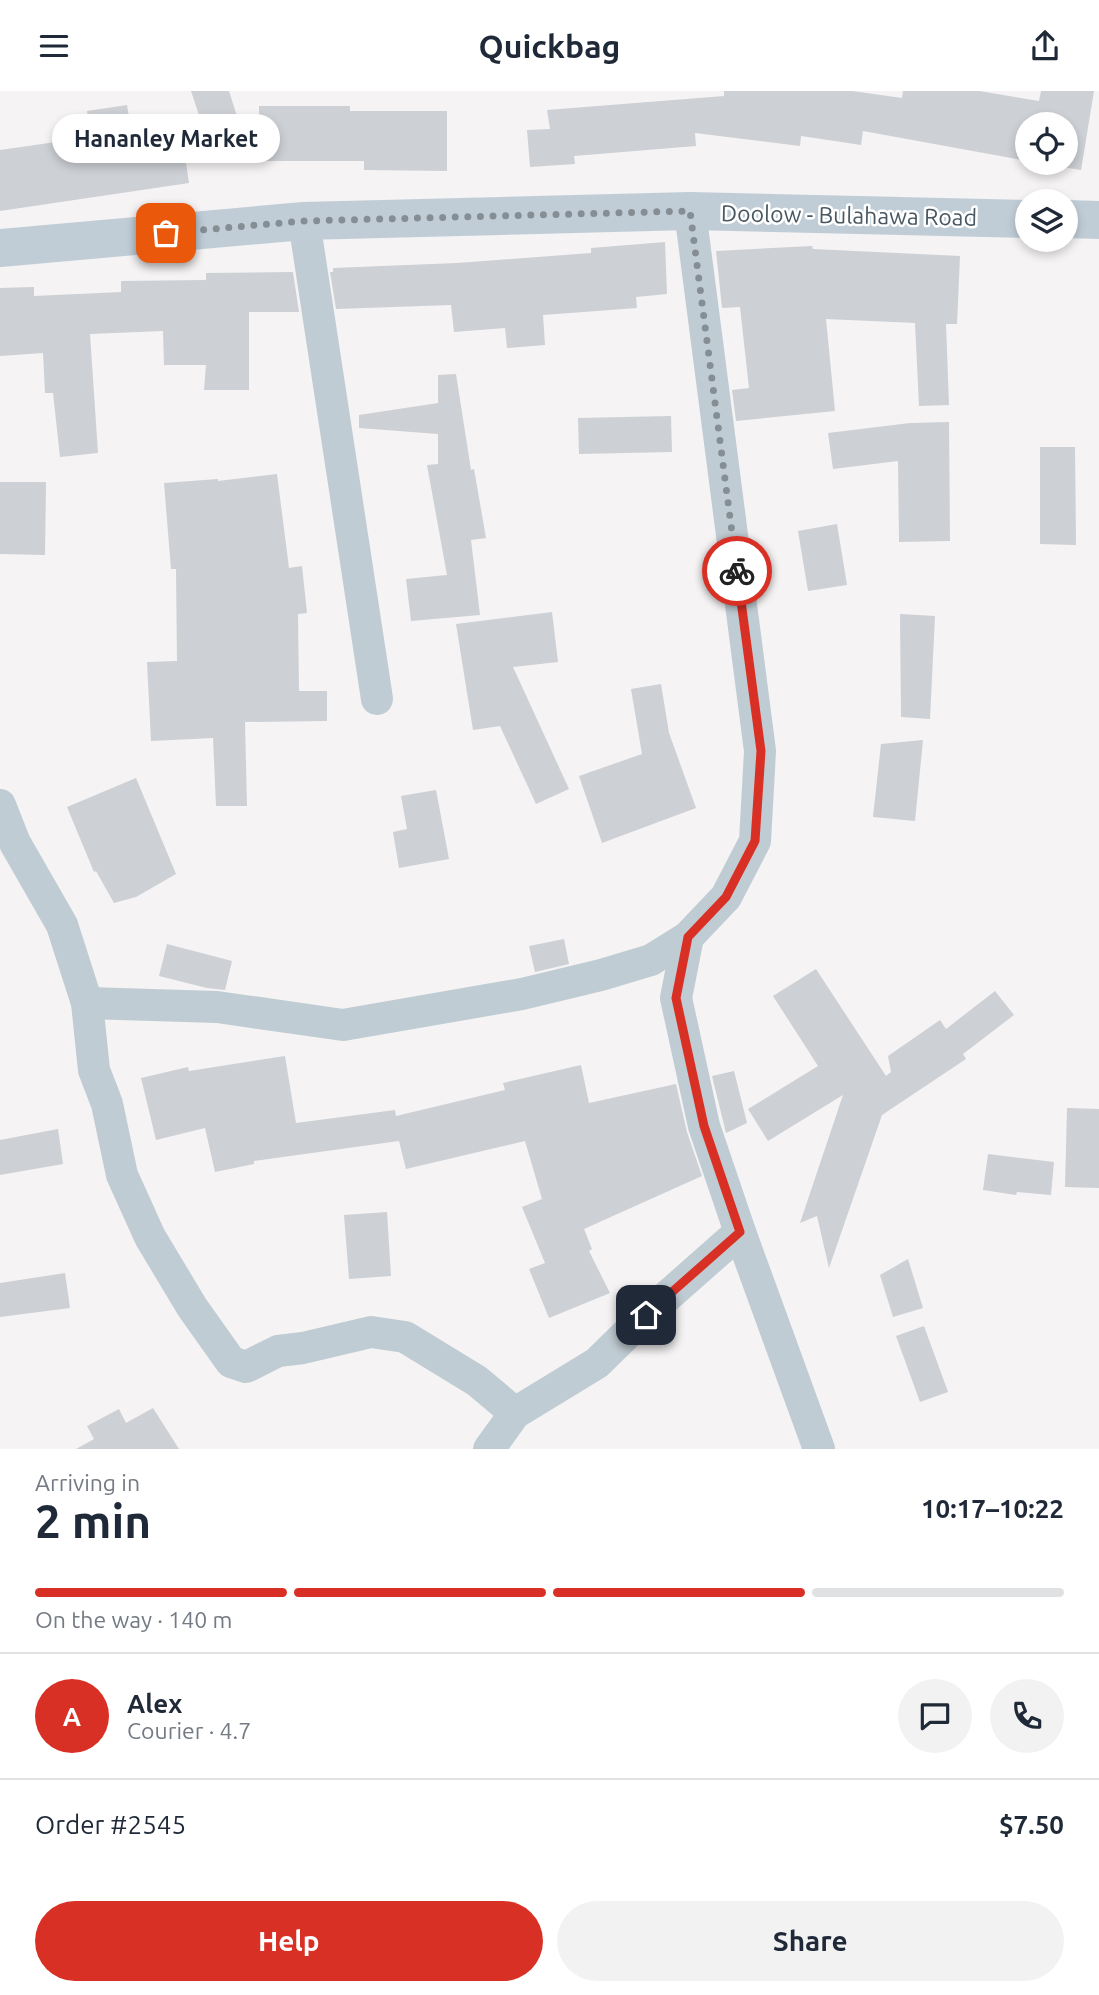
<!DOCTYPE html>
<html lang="en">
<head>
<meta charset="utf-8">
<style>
  body { margin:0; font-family:Ubuntu,sans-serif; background:#f2f2f3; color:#1f2937; height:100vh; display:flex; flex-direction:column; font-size:26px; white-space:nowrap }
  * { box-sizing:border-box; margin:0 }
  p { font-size:23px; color:#747a83 }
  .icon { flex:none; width:38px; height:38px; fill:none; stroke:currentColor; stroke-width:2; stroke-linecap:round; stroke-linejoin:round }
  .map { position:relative; height:1358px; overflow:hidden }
  .side { display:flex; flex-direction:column; background:#fff; flex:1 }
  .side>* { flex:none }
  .fabs { position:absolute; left:1015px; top:21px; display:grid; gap:14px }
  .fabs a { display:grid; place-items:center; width:63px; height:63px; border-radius:50%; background:#fff; box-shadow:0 4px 10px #0003; font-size:35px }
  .pin { position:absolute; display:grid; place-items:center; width:60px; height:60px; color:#fff; margin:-30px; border-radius:14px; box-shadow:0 4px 10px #0006 }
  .courier { position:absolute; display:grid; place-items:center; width:70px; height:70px; margin:-35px; border:5px solid #d93025; border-radius:50%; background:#fff; color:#222; box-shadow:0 2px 9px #0007 }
  .bubble { position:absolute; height:49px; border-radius:24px; background:#fff; box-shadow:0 4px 10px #0003; font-size:23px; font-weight:600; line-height:49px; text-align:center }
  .headline em { font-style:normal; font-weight:600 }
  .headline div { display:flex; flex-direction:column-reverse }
  .headline { display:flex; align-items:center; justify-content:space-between; height:119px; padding:0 35px }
  h1 { font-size:46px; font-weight:600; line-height:52px }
  .bar { display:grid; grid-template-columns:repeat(4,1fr); gap:10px 7px; align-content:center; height:84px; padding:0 35px }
  .bar i { height:9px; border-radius:5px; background:#e0e1e3 }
  .bar .selected { background:#d93025 }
  .bar p { grid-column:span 4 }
  .line { display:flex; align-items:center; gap:18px; padding:0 35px; border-top:2px solid #e0e1e3 }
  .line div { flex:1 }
  .round { display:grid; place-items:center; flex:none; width:74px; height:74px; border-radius:37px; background:#f2f2f3 }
  .cta { display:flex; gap:14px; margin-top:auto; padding:14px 35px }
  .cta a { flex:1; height:80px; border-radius:42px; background:#d93025; color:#fff; font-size:28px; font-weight:600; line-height:80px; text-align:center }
  .cta a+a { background:#f2f2f3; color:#1f2937 }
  header { display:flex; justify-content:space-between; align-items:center; height:91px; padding:0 35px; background:#fff; font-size:32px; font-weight:600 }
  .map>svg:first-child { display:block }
  .building { fill:#cdd0d5 }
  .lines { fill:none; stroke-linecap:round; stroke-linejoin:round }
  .minor { stroke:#c0ccd3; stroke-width:32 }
  .secondary { stroke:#c0cdd7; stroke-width:38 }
  .done { stroke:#858e95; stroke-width:7; stroke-dasharray:0 12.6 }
  .route { stroke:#d93025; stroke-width:9 }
  .labels { text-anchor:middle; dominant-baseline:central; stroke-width:5; stroke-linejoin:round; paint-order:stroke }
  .street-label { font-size:23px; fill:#495862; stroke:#fff }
</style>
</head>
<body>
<header><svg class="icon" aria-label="menu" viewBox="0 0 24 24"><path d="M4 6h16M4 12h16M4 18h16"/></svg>Quickbag<svg class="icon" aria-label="share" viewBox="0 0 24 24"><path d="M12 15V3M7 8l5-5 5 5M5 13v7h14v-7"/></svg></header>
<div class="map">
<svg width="1099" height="1358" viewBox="0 0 1099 1358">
  <rect width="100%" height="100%" fill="#f5f3f3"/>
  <!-- building -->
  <g class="building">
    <polygon points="191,0 229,0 240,35 206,45"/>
    <polygon points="724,0 852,0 902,7 903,0 979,0 1039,10 1041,0 1094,0 1081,79 1038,72 1066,72 1066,33 1027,33 1027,70 863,40 861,54 801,45 800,55 695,42 696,55 574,65 575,73 530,76 527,39 550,38 547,19 724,5"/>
    <polygon points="127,14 131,39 180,32 189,92 0,120 0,59 91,46 87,20"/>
    <polygon points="259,15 350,15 350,20 447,20 447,80 364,79 364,70 259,70"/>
    <polygon points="665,151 667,203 636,206 637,217 543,224 545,254 507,257 505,237 454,241 451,214 336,218 330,181 333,181 333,177 457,172 591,162 591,157"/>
    <polygon points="812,155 813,158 960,165 957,233 946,233 949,314 919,315 915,232 826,228 835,320 736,330 732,299 749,297 740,216 722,217 716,160"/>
    <polygon points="293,181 299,221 249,221 249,299 204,299 206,274 164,274 163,240 90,243 98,362 60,366 53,302 45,302 43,262 0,265 0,197 34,196 34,205 121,201 121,190 206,189 206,182"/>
    <polygon points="456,283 471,379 474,378 486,447 471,449 480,524 411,530 406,488 447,484 427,374 438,373 438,343 359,337 359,324 438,312 438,284"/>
    <polygon points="671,325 672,361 579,363 578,327"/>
    <polygon points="949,331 950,450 899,451 898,370 833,378 828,342 910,332"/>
    <polygon points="1040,356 1075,356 1076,454 1040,453"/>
    <polygon points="277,383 289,477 302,475 307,522 298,523 299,600 327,600 327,630 245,631 247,715 216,715 213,647 151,650 147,571 177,570 176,478 171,478 164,392 218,388 218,390"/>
    <polygon points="0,391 46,391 45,464 0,463"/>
    <polygon points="837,433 847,494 808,500 798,440"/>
    <polygon points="552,521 558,571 513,576 569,698 536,713 500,635 473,639 456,533"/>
    <polygon points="900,523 935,525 930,628 901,626"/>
    <polygon points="661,593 669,642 696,717 602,752 579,685 642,663 631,598"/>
    <polygon points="923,649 915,730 873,726 881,653"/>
    <polygon points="136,687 176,783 136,806 114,812 96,780 94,781 67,716"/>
    <polygon points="436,699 449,768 399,777 393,741 407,738 401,705"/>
    <polygon points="564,848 569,873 535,881 529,855"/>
    <polygon points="167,853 232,870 225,899 207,897 159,885"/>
    <polygon points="816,878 886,985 891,981 888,965 940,929 946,938 995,900 1014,924 963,963 966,968 882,1024 829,1177 817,1125 800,1132 843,1004 768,1050 748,1018 818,975 773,905"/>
    <polygon points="285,965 296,1032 395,1019 396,1025 505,999 503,992 581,974 589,1012 676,993 687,1041 702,1085 584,1138 592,1158 589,1160 610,1202 549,1227 529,1178 545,1172 522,1116 542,1108 525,1050 406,1078 399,1050 254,1070 254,1073 215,1081 205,1037 156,1049 141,987 188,976 189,980"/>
    <polygon points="734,980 747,1032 726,1042 712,985"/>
    <polygon points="1067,1017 1099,1018 1099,1097 1065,1096"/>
    <polygon points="58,1038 63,1073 0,1084 0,1049"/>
    <polygon points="988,1063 1054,1071 1051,1104 1017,1101 1016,1104 983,1099"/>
    <polygon points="387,1121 391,1185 349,1188 344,1124"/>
    <polygon points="908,1168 923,1217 893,1226 880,1184"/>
    <polygon points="65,1182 70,1217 0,1226 0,1192"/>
    <polygon points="924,1235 948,1301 920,1311 896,1245"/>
    <polygon points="153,1317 179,1358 76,1358 94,1348 87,1335 119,1318 126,1332"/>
  </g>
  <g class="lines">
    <!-- minor -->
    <g class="minor">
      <polyline points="690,120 760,660 755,750 726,806 688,846 676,907 704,1035 740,1141 819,1358"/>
      <polyline points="304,130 377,608"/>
      <polyline points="0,714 15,752 62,834 87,912 94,979 107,1013 122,1084 150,1146 192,1216 231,1271 246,1276 278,1260 303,1257 371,1241 405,1246 477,1290 515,1322"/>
      <polyline points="87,912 217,916 343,934 522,903 601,884 651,869 688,846"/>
      <polyline points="489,1358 515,1322 597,1272 646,1224 740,1141"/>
    </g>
    <!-- secondary -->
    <g class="secondary">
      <polyline points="1066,128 1099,129"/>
      <polyline points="0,157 304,130 690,120 1027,128"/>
    </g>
  </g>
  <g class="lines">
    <!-- done -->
    <polyline class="done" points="166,142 304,130 690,120 737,480"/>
    <!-- route -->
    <polyline class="route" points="646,1224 740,1141 704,1035 676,907 688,846 726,806 755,750 761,660 737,480"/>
  </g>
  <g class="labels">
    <!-- street labels -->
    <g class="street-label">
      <text transform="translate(849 124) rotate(1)">Doolow - Bulahawa Road</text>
    </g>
  </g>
</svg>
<div class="fabs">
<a><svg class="icon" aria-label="locate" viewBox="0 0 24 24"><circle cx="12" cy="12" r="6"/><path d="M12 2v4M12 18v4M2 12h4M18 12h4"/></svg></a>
<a><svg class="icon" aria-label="layers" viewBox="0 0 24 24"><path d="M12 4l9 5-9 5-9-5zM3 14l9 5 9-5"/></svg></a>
</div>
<div class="pin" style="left:166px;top:142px;background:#ea580c"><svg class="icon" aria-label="bag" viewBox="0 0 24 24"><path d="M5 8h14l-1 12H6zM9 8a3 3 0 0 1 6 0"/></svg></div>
<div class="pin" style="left:646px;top:1224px;background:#1f2937"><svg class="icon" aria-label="home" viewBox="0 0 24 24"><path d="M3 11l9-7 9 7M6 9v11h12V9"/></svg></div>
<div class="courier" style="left:737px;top:480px"><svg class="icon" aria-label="bike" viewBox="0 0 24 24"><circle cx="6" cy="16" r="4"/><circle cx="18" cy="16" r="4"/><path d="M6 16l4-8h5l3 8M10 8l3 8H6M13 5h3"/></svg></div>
<div class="bubble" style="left:52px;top:23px;width:228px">Hananley Market</div>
</div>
<section class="side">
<div class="headline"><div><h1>2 min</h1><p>Arriving in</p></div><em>10:17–10:22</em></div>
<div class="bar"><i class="selected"></i><i class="selected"></i><i class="selected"></i><i></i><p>On the way · 140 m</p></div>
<div class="line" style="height:126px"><b class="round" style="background:#d93025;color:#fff">A</b><div><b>Alex</b><p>Courier · 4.7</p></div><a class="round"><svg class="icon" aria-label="chat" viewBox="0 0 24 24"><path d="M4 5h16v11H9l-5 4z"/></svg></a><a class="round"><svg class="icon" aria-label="phone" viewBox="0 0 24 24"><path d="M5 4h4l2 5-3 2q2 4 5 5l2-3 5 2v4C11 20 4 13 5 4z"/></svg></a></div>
<div class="line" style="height:91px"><div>Order #2545</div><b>$7.50</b></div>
<div class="cta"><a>Help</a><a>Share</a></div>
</section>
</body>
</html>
